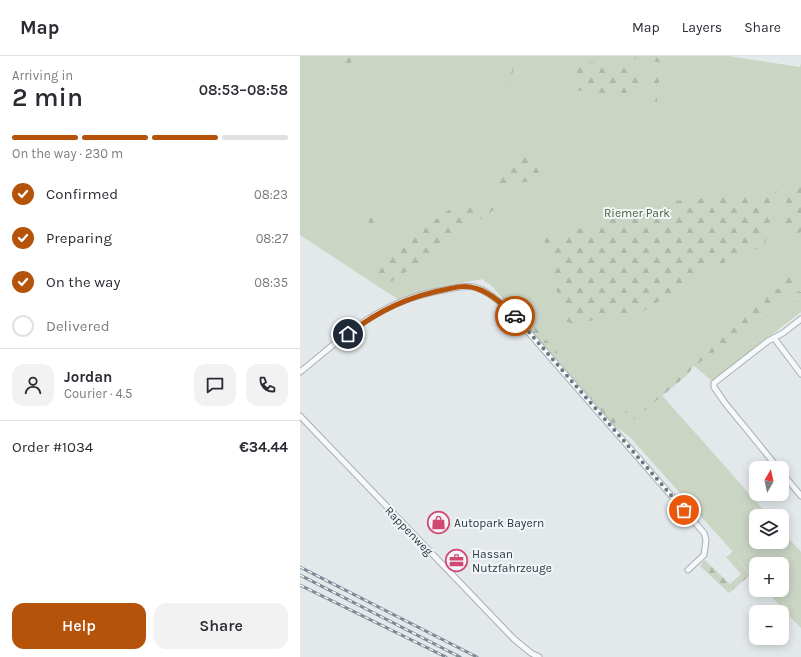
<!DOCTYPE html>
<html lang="en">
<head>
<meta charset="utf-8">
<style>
  body { margin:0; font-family:Karla,sans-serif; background:#f2f2f3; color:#2b2b33; height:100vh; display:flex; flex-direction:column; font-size:15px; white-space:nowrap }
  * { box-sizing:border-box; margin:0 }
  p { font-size:13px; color:#7c7c81 }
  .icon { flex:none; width:22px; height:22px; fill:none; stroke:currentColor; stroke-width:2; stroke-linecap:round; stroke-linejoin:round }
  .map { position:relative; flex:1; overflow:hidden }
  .side { display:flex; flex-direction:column; background:#fff; width:300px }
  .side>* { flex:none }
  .needle { width:26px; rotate:9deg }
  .controls { position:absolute; left:449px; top:405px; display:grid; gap:8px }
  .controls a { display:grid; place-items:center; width:40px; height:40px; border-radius:8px; background:#fff; box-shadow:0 2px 10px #0003; font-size:20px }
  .pin { position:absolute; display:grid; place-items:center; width:34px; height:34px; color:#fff; margin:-17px; border:2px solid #fff; border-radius:50%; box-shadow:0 1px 4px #0007 }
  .courier { position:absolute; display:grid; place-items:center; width:40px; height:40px; margin:-20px; border:3px solid #b45309; border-radius:50%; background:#fff; color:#222; box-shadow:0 1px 5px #0007 }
  .headline em { font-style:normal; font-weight:600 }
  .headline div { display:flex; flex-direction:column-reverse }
  .headline { display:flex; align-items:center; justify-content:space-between; height:68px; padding:0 12px }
  h1 { font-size:26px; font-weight:600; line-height:30px }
  .bar { display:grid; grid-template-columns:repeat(4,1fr); gap:6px 4px; align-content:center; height:48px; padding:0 12px }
  .bar i { height:5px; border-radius:3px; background:#e1e1e2 }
  .bar .active { background:#b45309 }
  .bar p { grid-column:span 4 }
  .line { display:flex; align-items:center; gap:10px; padding:0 12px; border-top:1px solid #e1e1e2 }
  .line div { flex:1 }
  .round { display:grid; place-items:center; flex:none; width:42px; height:42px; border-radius:12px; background:#f2f2f3 }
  ol { padding:0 12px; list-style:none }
  li { display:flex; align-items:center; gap:12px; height:44px }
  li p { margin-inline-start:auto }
  li .icon { padding:4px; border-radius:50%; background:#b45309; color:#fff; stroke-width:4 }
  li:last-child { color:#7c7c81 }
  li i { width:22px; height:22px; border:2px solid #e1e1e2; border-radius:50% }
  .action { display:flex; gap:8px; margin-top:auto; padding:8px 12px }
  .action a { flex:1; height:46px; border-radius:12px; background:#b45309; color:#fff; font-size:16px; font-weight:600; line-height:46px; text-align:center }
  .action a+a { background:#f2f2f3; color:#2b2b33 }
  header { display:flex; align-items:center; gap:24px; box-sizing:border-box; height:56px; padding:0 20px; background:#fff; border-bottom:1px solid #e1e1e2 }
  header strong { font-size:19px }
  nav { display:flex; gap:22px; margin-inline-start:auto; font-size:14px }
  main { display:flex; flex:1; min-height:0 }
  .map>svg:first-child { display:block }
  .green { fill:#cbd5c4 }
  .forest { fill:url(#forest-firs) }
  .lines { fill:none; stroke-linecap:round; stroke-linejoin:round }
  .street-casing { stroke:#a8b0b6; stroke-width:7 }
  .street { stroke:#f6f8f9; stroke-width:5 }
  .rail-casing { stroke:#7c8a95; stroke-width:3 }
  .rail { stroke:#f3f6f8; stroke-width:1.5; stroke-dasharray:4.5; stroke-linecap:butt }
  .done { stroke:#6b767e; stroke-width:4; stroke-dasharray:0 7.2 }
  .route { stroke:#b45309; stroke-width:5 }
  .labels { text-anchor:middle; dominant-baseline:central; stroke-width:4; stroke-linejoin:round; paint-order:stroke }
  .park-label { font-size:12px; fill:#466038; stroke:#f3f6f8 }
  .poi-label { font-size:12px; fill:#2b3844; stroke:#f3f6f8; text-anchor:start }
  .street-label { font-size:12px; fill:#2b3844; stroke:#f3f6f8 }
</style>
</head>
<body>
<header>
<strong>Map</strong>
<nav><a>Map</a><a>Layers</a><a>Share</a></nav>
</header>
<main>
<section class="side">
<div class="headline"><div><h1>2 min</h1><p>Arriving in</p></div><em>08:53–08:58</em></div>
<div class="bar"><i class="active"></i><i class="active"></i><i class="active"></i><i></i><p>On the way · 230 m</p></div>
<ol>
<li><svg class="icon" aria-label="check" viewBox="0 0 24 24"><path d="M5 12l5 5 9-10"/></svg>Confirmed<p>08:23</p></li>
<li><svg class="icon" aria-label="check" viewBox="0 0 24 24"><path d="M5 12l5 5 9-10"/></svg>Preparing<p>08:27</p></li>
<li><svg class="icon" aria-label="check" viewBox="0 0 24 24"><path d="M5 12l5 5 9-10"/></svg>On the way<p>08:35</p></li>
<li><i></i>Delivered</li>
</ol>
<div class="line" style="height:72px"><a class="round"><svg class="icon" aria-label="person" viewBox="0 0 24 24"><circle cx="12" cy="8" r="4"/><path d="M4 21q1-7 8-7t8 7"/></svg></a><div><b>Jordan</b><p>Courier · 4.5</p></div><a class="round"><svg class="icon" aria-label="chat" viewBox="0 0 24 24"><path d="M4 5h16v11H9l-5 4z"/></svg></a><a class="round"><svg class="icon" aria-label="phone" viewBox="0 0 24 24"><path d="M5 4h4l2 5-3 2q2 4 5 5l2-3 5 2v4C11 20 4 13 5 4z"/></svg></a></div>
<div class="line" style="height:52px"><div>Order #1034</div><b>€34.44</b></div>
<div class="action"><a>Help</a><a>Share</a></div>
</section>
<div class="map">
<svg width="501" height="601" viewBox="0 0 501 601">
  <defs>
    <pattern id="forest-firs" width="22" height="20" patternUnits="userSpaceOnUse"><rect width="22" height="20" fill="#cbd5c4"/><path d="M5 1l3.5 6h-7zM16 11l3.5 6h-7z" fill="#aeb8aa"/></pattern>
  </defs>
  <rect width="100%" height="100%" fill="#e3e8eb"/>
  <!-- green -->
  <polygon class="green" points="0,0 428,0 500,11 501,7 501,242 487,241 395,309 487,242 501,243 501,256 412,325 394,310 359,336 469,460 456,460 456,486 482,486 482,475 501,496 501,572 465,534 482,534 482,508 456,508 456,525 433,496 329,380 314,369 191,229 182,223 128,234 99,244 0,179"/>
  <!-- forest -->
  <g class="forest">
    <polygon points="39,0 52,0 50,14 38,12"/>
    <polygon points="316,0 368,0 372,1 371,8"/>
    <polygon points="209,3 215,4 210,36 204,35"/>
    <polygon points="279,4 288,6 284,35 274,34"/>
    <polygon points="290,6 340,14 336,42 286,35"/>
    <polygon points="352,15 360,17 357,46 348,44"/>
    <polygon points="233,95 245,117 233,125 192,130 188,126"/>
    <polygon points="501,131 501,176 481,182 488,132"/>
    <polygon points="477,135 465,189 410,213 342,256 272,268 264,264 244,183 373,145 443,139"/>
    <polygon points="159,147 202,148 91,226 68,211"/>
    <polygon points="70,156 79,156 77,179 67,178"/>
    <path d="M492,215C498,220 501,222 501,230L497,233L477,229Z"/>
    <polygon points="191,221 294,338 317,360 317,363 386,308 389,309 392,313 386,320 326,370 320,369 317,364 314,369 191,229 182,223"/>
    <polygon points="470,232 501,236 501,243 487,242 462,260 467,234"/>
    <polygon points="463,241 461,262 396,309 392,305 391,301 433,267"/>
    <polygon points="433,496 450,519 429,537 400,510 405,504 430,528 441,518 426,501"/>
  </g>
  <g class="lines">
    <defs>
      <g id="street">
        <polyline points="474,282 501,318"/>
        <path d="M0,316C23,298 45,277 70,262C92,248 118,238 144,234C154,232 164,229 174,231C187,234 199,246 209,254L404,477L406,484L404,499L388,514"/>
        <polyline points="0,360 214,583 231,597 239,601"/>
        <polyline points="478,412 425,347 414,331 414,327 468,285 483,277 501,263"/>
        <polyline points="482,417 501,440"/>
      </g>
    </defs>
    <!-- street casing -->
    <use href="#street" class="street-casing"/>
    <!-- street -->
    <use href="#street" class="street"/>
    <defs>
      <g id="rail">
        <polyline points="0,511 177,601"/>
        <polyline points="0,519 160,601"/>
        <polyline points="0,529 146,601"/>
      </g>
    </defs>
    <!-- rail casing -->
    <use href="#rail" class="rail-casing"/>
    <!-- rail -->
    <use href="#rail" class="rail"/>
  </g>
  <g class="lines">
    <!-- done -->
    <polyline class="done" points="215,260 384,454"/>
    <!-- route -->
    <path class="route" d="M48,278C80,254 109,240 148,233C157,231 166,229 175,232C190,236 204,249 215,260"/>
  </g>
  <!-- icons -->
  <defs>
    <symbol id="shop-ring" viewBox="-11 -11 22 22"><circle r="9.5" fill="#f3f6f8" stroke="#d04973" stroke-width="1.5"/><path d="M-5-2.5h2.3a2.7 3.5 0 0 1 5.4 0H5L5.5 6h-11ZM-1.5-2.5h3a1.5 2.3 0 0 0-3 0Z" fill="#d04973"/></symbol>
    <symbol id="office-ring" viewBox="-11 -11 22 22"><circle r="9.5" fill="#f3f6f8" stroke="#d04973" stroke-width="1.5"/><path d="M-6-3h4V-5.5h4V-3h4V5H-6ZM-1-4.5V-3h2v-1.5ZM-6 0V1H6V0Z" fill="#d04973"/></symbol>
  </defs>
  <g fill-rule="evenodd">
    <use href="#shop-ring" x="126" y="454" width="25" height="25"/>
    <use href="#office-ring" x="144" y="492" width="25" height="25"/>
  </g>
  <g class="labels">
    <!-- park labels -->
    <g class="park-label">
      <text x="337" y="157">Riemer Park</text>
    </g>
    <!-- poi labels -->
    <g class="poi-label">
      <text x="154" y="467">Autopark Bayern</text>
      <text x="172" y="498">Hassan<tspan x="172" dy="14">Nutzfahrzeuge</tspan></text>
    </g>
    <!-- street labels -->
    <g class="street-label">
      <text transform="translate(109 475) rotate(46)">Rappenweg</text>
    </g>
  </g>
</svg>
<div class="controls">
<a><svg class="needle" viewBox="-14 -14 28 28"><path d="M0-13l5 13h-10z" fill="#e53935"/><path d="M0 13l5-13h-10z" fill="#7c7c81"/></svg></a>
<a><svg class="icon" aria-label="layers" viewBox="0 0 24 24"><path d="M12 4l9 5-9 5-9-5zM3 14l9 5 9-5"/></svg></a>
<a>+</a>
<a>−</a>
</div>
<div class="pin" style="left:384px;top:454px;background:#ea580c"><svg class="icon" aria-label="bag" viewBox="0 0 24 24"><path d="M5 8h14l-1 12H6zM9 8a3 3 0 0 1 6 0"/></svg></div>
<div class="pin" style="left:48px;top:278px;background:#1f2937"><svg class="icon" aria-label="home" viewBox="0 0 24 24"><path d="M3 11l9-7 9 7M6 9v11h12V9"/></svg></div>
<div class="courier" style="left:215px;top:260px"><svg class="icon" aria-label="car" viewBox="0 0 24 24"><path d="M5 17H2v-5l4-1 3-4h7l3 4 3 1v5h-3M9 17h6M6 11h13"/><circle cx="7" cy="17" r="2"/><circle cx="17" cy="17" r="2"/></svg></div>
</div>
</main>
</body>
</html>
